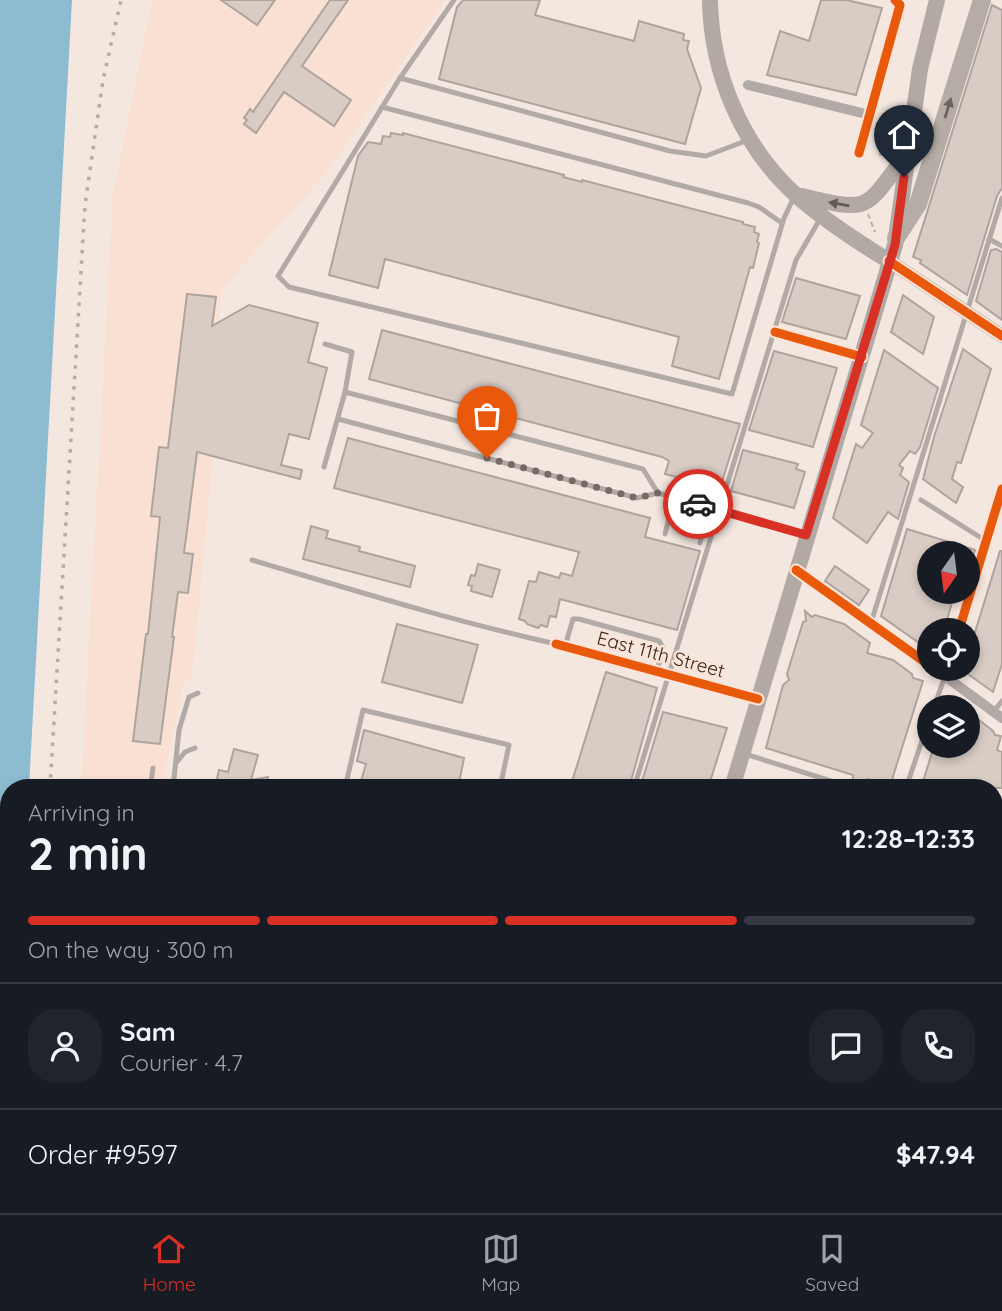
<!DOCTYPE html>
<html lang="en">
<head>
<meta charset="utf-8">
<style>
  body { margin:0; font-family:Quicksand,sans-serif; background:#20242c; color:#f1f3f6; height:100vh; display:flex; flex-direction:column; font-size:26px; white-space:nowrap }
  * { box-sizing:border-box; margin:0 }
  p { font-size:23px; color:#9ea1a6 }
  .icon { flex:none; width:38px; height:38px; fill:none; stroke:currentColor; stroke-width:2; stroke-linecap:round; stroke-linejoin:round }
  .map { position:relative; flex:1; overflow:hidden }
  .side { position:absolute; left:0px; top:779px; width:1003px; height:436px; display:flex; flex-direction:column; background:#171b24; border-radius:28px 28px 0 0; box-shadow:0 4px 10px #0003 }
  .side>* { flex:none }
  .needle { width:46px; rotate:194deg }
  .tools { position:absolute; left:917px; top:541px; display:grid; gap:14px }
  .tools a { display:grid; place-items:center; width:63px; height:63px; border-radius:50%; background:#171b24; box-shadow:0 4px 10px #0003; font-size:35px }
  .pin { position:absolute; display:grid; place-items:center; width:60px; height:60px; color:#fff; margin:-72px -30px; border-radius:50% 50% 50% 0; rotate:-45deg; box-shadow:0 0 7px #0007 }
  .pin .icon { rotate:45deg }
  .courier { position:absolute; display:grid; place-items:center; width:70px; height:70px; margin:-35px; border:5px solid #d93025; border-radius:50%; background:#fff; color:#222; box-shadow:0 2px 9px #0007 }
  .overview em { font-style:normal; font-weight:700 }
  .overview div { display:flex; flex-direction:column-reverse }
  .overview { display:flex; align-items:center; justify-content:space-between; height:119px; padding:0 28px }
  h1 { font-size:46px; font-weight:700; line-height:52px }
  .bar { display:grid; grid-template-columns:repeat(4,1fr); gap:10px 7px; align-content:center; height:84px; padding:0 28px }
  .bar i { height:9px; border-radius:5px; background:#363941 }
  .bar .active { background:#d93025 }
  .bar p { grid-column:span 4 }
  .line { display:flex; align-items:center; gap:18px; padding:0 28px; border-top:2px solid #363941 }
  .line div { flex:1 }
  .round { display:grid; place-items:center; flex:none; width:74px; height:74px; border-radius:28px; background:#20242c }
  .dock { display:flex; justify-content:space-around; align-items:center; height:98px; border-top:2px solid #363941; background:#171b24; font-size:19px; color:#9ea1a6 }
  .dock a { display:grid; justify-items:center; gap:4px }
  .dock .active { color:#d93025 }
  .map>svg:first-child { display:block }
  .built { fill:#fae0d2 }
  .water { fill:#8dbcd1 }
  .building { fill:#d9ccc5; stroke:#afa39d; stroke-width:2 }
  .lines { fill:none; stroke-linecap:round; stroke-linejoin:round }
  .path { stroke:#b5ada9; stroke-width:2; stroke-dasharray:5 3.5; stroke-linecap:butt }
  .service { stroke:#b1aaa6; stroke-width:5 }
  .minor { stroke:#b1aaa6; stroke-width:10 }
  .tertiary { stroke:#b1aaa6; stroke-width:14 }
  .secondary { stroke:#b2a9a4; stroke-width:16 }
  .primary { stroke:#b5aca6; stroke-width:18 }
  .rail { stroke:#b3aca7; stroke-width:3.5; stroke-dasharray:3.5 7; stroke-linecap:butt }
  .cycleway-casing { stroke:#fce4d8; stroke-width:13 }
  .cycleway { stroke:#e8590c; stroke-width:9 }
  .oneway { fill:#6e625c }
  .oneway2 { fill:#665a54 }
  .done { stroke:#776a63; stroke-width:7; stroke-dasharray:0 12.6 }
  .route { stroke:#d93025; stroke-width:9 }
  .labels { text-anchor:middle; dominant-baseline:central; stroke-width:5; stroke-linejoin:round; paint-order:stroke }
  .street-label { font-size:19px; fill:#34261f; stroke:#fce4d8 }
</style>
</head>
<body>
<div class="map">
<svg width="1002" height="1213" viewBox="0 0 1002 1213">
  <rect width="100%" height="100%" fill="#f4e7e0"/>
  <!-- built -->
  <polygon class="built" points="152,0 445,0 326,173 221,290 210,490 192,677 184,681 162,787 81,788 113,193"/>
  <!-- water -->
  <polygon class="water" points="0,0 72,0 29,787 9,788 9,1150 5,1213 0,1213"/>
  <!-- building -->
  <g class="building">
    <polygon points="221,0 275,0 257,25"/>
    <polygon points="330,0 348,0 302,66 351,100 334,126 284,92 256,133 244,124 247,120 244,118 250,109 253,112"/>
    <polygon points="463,0 540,0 535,15 634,41 639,21 684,34 683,40 689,41 687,49 701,88 685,144 439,79 457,7"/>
    <polygon points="821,0 846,0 882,8 856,95 767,75 780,31 809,41"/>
    <polygon points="992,5 1002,10 1002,188 997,196 967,295 920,263 921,260 913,257"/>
    <polygon points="391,133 403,135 403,133 564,175 563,177 582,182 582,180 743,222 743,224 755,227 754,232 759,234 757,242 759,243 753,268 750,267 719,379 672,366 679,337 385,259 378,288 329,275 358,156 368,142 381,144 383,136 390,137"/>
    <polygon points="996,249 1002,252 1002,320 976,301 991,250"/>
    <polygon points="796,278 860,296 846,339 782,322"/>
    <polygon points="187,294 216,297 212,326 249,305 318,323 308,362 327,368 309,439 289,434 281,465 302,470 300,479 197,452 184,553 193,554 188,593 178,592 172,637 174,637 160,744 133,741 146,634 148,634 160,517 151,516 159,447 168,448"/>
    <polygon points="903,295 934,317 923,354 891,332"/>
    <polygon points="382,330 740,424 720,488 665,474 669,461 662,457 369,379"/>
    <polygon points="963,349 991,369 961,463 957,462 952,479 963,487 956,503 923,479 934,437"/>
    <polygon points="884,350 938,388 920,447 915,454 910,451 899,465 903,468 900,475 909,482 898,519 888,512 867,543 833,518 856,444 862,448 873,433 861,425"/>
    <polygon points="774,351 837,368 813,447 749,430"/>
    <polygon points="348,438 650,518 645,537 700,551 677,630 560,599 556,617 550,616 547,627 541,625 538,628 527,624 525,621 519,619 529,581 536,582 539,572 559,578 561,573 572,576 579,552 334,488"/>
    <polygon points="743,450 798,464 796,469 805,472 794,508 731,491"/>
    <polygon points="311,526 328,531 326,538 360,547 359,551 415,566 410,587 303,559"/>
    <polygon points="907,529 975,550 974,553 929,553 929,592 955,592 944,630 929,630 929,650 881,616"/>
    <polygon points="1000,551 1002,551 1002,664 993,692 968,674 968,655"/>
    <polygon points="478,564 500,570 492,597 471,591 472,586 468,585 471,575 475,576"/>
    <polygon points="835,566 869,590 859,605 825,581"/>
    <polygon points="805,611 812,617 815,615 844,624 870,643 867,653 893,660 912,674 913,678 923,681 890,786 867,779 864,788 852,788 853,775 766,748 783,685 789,680 787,674 803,622 806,621"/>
    <polygon points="397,624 478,645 462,703 382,682"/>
    <polygon points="606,672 657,688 629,788 570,788"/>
    <polygon points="663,712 727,728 708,788 640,788"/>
    <polygon points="979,720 993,731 995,735 1001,736 997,750 1002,752 1002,788 921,788 934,746 968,746 968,727 976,730"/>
    <polygon points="364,730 464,758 458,788 359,788 366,764 357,761"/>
    <polygon points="234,749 258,755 251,780 268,777 266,788 215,788 219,770 228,772"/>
  </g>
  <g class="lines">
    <!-- path -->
    <g class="path">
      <polyline points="879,154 882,155"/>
      <polyline points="868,214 875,232"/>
    </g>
    <!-- service -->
    <g class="service">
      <polyline points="400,78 454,0"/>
      <polyline points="382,107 748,203 759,207 782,223"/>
      <polyline points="748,140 706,156 670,151 400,78 278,276 289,287 732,394 784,218 794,197"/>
      <polyline points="989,239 1002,246"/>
      <polyline points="345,392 643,469 658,493 806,535"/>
      <polyline points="338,419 637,498 658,493"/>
      <polyline points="324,467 345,392 352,352 325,344"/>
      <polyline points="921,500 986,541"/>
      <polyline points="665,534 674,498"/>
      <polyline points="700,543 709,507"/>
      <path d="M252,560C353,590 453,621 556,644"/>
      <polyline points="871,623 1002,198"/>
      <polyline points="565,646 573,619 579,619 659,641 663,647 657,671"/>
      <polyline points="934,707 945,676"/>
      <polyline points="993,712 1002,701"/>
      <polyline points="745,754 847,786"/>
      <polyline points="176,763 185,752 195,748"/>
      <polyline points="755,787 758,788"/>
      <polyline points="150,788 153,768"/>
      <polyline points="173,788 179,730 189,697 198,693"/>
      <polyline points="345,788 363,710 509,745 500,788"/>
      <polyline points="634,788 796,260 820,219"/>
      <polyline points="906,788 929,720"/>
      <polyline points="994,1062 999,1065 994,1085"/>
      <polyline points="111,1213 112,1206"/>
      <polyline points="399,1213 401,1206"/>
      <polyline points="516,1213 518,1206"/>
      <polyline points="705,1213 707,1206"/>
      <polyline points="910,1213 912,1206"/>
    </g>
    <!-- minor -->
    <g class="minor">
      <polyline points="748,85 870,115"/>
      <polyline points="859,153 900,5 895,0"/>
      <polyline points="775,332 862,357"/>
      <polyline points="796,570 929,665"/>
      <polyline points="959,630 1002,489"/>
      <polyline points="556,644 758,699"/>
      <polyline points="934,668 1002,718"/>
    </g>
    <!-- tertiary -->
    <g class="tertiary">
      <polyline points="889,261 1002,336"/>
      <polyline points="622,1206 652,1213"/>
      <polyline points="960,1213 962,1206"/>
    </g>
    <!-- secondary -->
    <g class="secondary">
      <path d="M710,0C711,73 742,147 797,196C825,221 858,242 889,261"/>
      <path d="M802,196C872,213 864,210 906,155"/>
      <polyline points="732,788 895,245 920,69 937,0"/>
      <polyline points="0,858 9,860"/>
      <polyline points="994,1186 1002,1190"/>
      <polyline points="612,1213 613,1206"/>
    </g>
    <!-- primary -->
    <polyline class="primary" points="896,238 918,204 982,0"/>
    <!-- rail -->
    <g class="rail">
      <polyline points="50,788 85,205 103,80 121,0"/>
      <polyline points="26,1213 27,1206"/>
    </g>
    <defs>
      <g id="cycleway">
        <polyline points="859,153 900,5 895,0"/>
        <polyline points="889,261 1002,336"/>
        <polyline points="775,332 862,357"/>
        <polyline points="796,570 929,665"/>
        <polyline points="959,630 1002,489"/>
        <polyline points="556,644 758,699"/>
      </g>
    </defs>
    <!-- cycleway casing -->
    <use href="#cycleway" class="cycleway-casing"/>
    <!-- cycleway -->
    <use href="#cycleway" class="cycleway"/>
  </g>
  <!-- one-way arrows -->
  <defs><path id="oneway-solid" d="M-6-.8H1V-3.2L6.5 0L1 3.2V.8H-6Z" transform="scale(1.75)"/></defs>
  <use class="oneway" href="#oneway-solid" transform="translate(948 108) rotate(-73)"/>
  <use class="oneway2" href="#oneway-solid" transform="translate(839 204) rotate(-170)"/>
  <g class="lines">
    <!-- done -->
    <polyline class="done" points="487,458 637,498 658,493 698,504"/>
    <!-- route -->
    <polyline class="route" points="698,504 806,535 895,245 904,177"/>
  </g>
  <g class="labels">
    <!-- street labels -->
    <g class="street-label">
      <text transform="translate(661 654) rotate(15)">East 11th Street</text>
    </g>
  </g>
</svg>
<div class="tools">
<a><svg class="needle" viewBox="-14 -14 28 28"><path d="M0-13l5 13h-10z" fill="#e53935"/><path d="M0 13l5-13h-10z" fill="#9ea1a6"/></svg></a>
<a><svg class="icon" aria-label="locate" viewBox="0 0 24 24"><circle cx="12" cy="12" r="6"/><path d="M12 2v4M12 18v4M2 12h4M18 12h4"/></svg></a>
<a><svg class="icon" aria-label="layers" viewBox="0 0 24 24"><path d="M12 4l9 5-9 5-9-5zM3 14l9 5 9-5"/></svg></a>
</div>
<div class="pin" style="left:487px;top:458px;background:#ea580c"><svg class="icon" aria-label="bag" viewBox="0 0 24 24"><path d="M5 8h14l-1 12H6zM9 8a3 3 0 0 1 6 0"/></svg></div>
<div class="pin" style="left:904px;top:177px;background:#1f2937"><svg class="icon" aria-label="home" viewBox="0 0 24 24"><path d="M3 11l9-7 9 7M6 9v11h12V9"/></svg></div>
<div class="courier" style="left:698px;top:504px"><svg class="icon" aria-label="car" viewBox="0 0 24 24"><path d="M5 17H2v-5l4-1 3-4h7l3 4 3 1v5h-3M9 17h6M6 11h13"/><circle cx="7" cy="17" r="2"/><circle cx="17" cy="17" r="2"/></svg></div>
<section class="side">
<div class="overview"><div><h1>2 min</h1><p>Arriving in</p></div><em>12:28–12:33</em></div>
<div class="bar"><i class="active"></i><i class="active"></i><i class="active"></i><i></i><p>On the way · 300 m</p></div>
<div class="line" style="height:126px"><a class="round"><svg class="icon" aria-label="person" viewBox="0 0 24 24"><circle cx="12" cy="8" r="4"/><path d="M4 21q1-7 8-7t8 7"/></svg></a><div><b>Sam</b><p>Courier · 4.7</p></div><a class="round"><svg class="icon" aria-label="chat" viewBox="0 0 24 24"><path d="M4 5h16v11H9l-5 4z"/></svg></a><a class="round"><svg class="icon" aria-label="phone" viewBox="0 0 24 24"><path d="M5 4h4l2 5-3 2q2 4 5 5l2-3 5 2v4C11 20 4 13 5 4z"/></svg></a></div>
<div class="line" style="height:91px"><div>Order #9597</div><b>$47.94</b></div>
</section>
</div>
<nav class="dock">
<a class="active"><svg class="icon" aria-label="home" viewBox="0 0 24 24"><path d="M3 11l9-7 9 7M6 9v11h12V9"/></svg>Home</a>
<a><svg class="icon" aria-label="map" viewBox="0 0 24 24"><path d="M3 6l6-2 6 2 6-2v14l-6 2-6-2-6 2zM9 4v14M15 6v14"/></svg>Map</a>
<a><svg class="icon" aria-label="saved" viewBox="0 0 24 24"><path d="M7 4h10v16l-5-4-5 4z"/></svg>Saved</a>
</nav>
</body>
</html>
